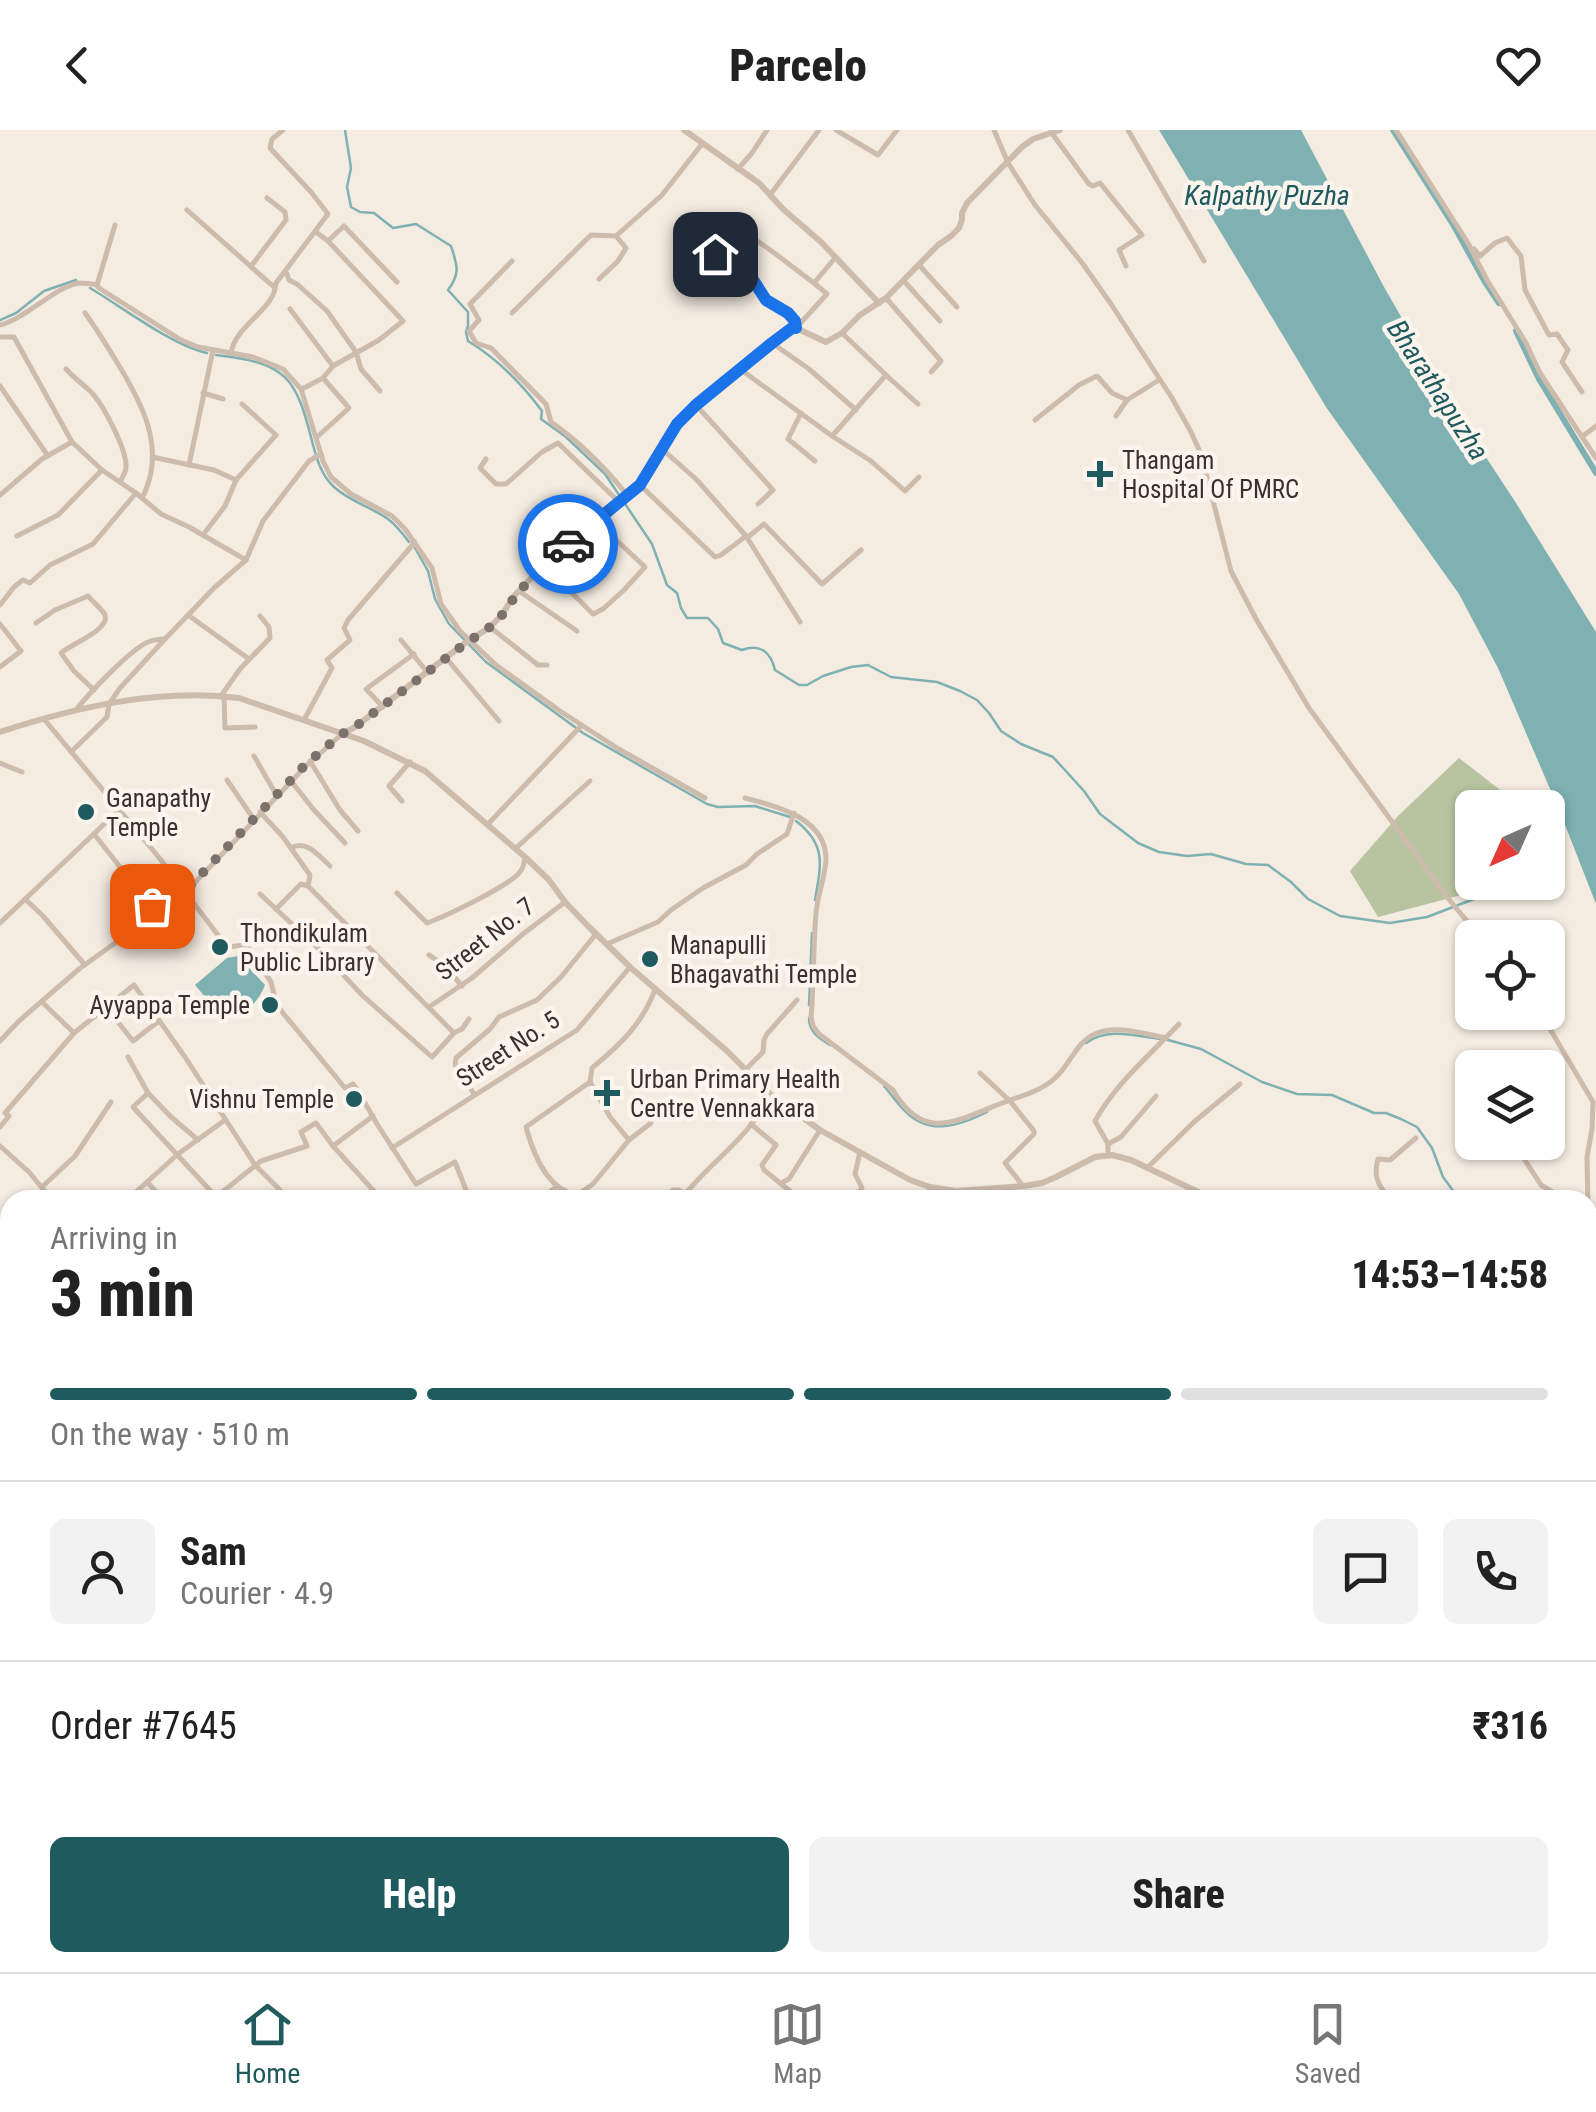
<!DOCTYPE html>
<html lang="en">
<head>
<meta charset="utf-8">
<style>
  body { margin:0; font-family:"Roboto Condensed",sans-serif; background:#f2f2f2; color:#222; height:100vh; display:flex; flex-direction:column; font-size:38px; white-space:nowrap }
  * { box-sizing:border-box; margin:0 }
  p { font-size:32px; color:#767676 }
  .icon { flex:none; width:55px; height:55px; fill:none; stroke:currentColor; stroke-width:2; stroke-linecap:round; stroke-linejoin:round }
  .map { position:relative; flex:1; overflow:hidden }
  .panel { position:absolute; left:0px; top:1060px; width:1598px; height:782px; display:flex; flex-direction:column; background:#fff; border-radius:30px 30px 0 0; box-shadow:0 2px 8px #0004 }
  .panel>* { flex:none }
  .needle { width:65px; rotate:225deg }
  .tools { position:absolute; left:1455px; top:660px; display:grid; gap:20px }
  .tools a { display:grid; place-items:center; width:110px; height:110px; border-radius:15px; background:#fff; box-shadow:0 2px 8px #0004; font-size:50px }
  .pin { position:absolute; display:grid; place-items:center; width:85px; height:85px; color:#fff; margin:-42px; border-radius:20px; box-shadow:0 5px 15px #0006 }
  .courier { position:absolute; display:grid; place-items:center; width:100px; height:100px; margin:-50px; border:8px solid #1a73e8; border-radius:50%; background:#fff; color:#222; box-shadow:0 2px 12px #0007 }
  .head em { font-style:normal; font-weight:800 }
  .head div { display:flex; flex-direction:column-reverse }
  .head { display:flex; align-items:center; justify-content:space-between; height:170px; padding:0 50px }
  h1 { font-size:65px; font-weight:800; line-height:75px }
  .bar { display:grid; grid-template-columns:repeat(4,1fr); gap:15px 10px; align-content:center; height:120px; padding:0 50px }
  .bar i { height:12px; border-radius:8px; background:#e0e0e0 }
  .bar .on { background:#1f5a5e }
  .bar p { grid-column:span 4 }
  .line { display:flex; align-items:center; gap:25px; padding:0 50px; border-top:2px solid #e0e0e0 }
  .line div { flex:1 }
  .round { display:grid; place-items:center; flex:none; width:105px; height:105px; border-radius:15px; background:#f2f2f2 }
  .action { display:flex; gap:20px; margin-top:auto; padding:20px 50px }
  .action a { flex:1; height:115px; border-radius:15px; background:#1f5a5e; color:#fff; font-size:40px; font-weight:800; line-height:115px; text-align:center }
  .action a+a { background:#f2f2f2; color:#222 }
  header { display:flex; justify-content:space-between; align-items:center; height:130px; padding:0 50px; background:#fff; font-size:45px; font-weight:800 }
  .dock { display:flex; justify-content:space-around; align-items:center; height:140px; border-top:2px solid #e0e0e0; background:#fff; font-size:28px; color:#767676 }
  .dock a { display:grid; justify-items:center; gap:5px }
  .dock .on { color:#1f5a5e }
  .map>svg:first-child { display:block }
  .green { fill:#b8c4a0 }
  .water { fill:#7fb0b2 }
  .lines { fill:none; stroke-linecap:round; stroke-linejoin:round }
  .stream { stroke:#7fb0b2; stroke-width:2.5 }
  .canal { stroke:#7fb0b2; stroke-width:6 }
  .minor { stroke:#cdbbac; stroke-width:5 }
  .tertiary { stroke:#cdbbac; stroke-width:6 }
  .secondary { stroke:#a18a7d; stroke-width:8 }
  .done { stroke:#7c716b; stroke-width:10; stroke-dasharray:0 18 }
  .route { stroke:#1a73e8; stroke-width:12 }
  .poi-dot { fill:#1f5a5e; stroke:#fbf5ee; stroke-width:4 }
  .labels { text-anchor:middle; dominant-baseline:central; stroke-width:9; stroke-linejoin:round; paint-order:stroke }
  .poi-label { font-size:25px; fill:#3b302b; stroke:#fbf5ee; text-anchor:start }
  .street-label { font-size:25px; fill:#3b302b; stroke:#fbf5ee }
  .water-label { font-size:28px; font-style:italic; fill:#1f5a5e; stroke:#fbf5ee }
</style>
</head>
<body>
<header><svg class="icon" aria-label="back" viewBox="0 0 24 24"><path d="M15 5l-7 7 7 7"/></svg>Parcelo<svg class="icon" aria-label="heart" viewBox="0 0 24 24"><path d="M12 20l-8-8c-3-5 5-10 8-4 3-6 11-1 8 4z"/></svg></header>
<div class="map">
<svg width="1596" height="1842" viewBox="0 0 1596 1842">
  <rect width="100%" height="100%" fill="#f4ebe1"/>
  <!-- green -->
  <polygon class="green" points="1459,628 1522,677 1472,678 1472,752 1507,753 1378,787 1350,741 1398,686"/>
  <!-- water -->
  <g class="water">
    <polygon points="1159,0 1301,0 1384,157 1426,230 1474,309 1516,373 1596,502 1596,774 1560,682 1498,538 1459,464 1326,277"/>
    <path d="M238,826L265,855C259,870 250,880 236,886L211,874L195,855L227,828Z"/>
  </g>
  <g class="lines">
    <!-- stream -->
    <g class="stream">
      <path d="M345,0L351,38L347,57L351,77L360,82L374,83L393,98L416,94L451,116C457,135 461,143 448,160L468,182V196L466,202L468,211C498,229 521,253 542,281L541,289L566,307L605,344L652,414L667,455L677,463L681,478L687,488H708L718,499L723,513L742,520C761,513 771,523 775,540L799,555H807L823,546L851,537L868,535L891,547L937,552L960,561L977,570L989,583L1001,601L1021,614L1053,627L1084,661L1100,684L1138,713L1159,722L1187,726L1211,724L1246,734L1268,735L1291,752L1308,769L1340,786L1390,793L1427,787L1487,764L1490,752"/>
      <path d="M90,158C122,177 173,216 207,223"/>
      <polyline points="0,190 16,183 44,161 76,150"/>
      <path d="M216,225C289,233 296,248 313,315C317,330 322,346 334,357C349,371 371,377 388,389C396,395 403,404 409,412"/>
      <polyline points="415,418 428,441 435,469 449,494 486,532 583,603 707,674 718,677 755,676 790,687"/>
      <polyline points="1548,686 1560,682"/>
      <path d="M796,691C827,715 821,735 815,770"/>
      <polyline points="809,875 812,803"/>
      <path d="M809,888C809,902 819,908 830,915"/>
      <polyline points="1168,910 1201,919 1262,952 1297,964 1332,965 1374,983 1386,983 1401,989 1417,997 1432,1018 1443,1047 1460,1070"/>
      <path d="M1086,913C1108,897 1135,906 1160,909"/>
      <path d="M884,956C891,964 897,973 905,981C930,1006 959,996 987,982"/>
      <polyline points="1588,1241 1596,1255"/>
      <polyline points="1437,1842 1442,1832"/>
    </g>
    <!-- canal -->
    <g class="canal">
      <polyline points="1393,0 1454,96 1485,152 1499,173"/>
      <polyline points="1516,201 1539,249 1596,343"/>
      <polyline points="0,1699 10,1706"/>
      <polyline points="105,1832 116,1842"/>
    </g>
    <!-- minor -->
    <g class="minor">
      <polyline points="836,0 878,25 897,0"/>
      <polyline points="994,0 1008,33 1035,75 1083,134 1111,174 1172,268 1191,302 1201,324 1231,441 1256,489 1309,578 1447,767 1481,808"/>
      <polyline points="1128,0 1204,131"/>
      <polyline points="1396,0 1468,113 1487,150 1526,213 1540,243 1596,328"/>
      <polyline points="1051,2 1089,54 1093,56 1100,53 1142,105 1119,120 1126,136"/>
      <polyline points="738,39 752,23 767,0"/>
      <polyline points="770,65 819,0"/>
      <polyline points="187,80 274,157"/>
      <polyline points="115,95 97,155 99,158 181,210 198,217 253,227 283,239 301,259 323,331 331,347 351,364 392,386 405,399 432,438 441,474 460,501 496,535 560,581 617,618 705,668"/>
      <path d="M693,99L722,101L726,94C759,108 785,132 814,153L835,128"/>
      <polyline points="328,111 344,96 397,152"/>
      <polyline points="1474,119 1480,126 1495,113 1507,108 1521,126 1525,160 1549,205 1557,204 1568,220 1562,232 1582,262"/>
      <polyline points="715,123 729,122 744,137 766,170 788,183 795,191 796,198 827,164 814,153"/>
      <path d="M512,131L470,174L479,190L469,201L476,213L491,218L546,274L551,292C581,313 604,336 627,365"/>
      <polyline points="252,135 286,90 285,82 267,68"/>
      <polyline points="919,135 957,177"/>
      <polyline points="287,144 289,150 297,154 327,181 356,222 361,239 380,261"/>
      <polyline points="599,149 618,131 626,118 616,106 662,65 702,14"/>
      <polyline points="903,150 940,191"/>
      <polyline points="886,168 941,231 931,242"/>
      <polyline points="290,179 333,236"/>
      <path d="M85,183C96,198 105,213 115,229C141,271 168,319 142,368"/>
      <polyline points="512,183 591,105 616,106"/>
      <path d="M0,195C27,188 57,155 80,153C86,153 92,154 97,155"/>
      <polyline points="0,207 14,207 72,312"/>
      <polyline points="772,213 809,239 856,280"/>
      <path d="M231,223C235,195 275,180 276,153L328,84L311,62L270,18L272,9L283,0"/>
      <path d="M66,239C74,248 83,254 91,262C103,274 127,320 126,337C126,342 122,348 120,352"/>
      <polyline points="740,239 832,306 886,245 842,203"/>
      <polyline points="887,246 918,274"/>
      <polyline points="0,256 48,326"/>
      <polyline points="302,259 323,248 333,236 379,210 403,191 328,111 316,102"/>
      <polyline points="203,263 223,269"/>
      <polyline points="696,275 773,360 758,374"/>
      <polyline points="801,283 788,309 815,331"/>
      <polyline points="1116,286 1127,270 1159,250"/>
      <polyline points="1035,290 1079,255 1097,246 1112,263 1127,270"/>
      <polyline points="832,306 871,331 905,361 919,347"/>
      <polyline points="1583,306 1596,296"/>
      <polyline points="317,307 349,278 323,248"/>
      <polyline points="152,327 214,340 236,350"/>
      <polyline points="486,329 480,338 496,354 506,354 542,322 558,313 619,372"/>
      <polyline points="189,335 213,220"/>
      <polyline points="640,355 715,427 721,425 746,406 697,350 662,319"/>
      <polyline points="0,365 42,329 72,312 102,340"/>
      <polyline points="203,405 225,376 236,350 276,305 242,274"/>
      <polyline points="17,406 58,385 102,340 136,363"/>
      <polyline points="746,406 800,492"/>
      <polyline points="748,407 764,394 822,454 861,420"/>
      <polyline points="246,430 263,391 309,331 321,324"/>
      <polyline points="544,435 593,484 603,479 624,460 645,437 596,391"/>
      <polyline points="519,461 577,501"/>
      <polyline points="0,475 14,457 23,450 30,453 50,435 93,414 136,363 161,384 189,397 246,430 214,458 165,509 120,558 109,574 107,587 71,622"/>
      <polyline points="188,485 249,529"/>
      <path d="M36,493L55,480L88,466C92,471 103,480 105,485C110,500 71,514 61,523L74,541L94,560"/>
      <polyline points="0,494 21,521 0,537"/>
      <polyline points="490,497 538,535 547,535"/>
      <polyline points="401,510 428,543"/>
      <polyline points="447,529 499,591"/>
      <polyline points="221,566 240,539 270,508 269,497 260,486"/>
      <polyline points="224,567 225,598 255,597"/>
      <polyline points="383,577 366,559 414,524"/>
      <path d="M76,580C89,563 130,520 148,512C154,509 158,510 164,509"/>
      <polyline points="44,589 161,730 227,817 245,815 249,819 271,852 276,873 283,883 345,958 353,954 357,959 377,994 416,1054 455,1032 470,1070"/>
      <polyline points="304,590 332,538 327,530 350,510 344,498 348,490 415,412"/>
      <polyline points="254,626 277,666"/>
      <polyline points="310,631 340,680 358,701"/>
      <polyline points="0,633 22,642"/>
      <polyline points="227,650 253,688"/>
      <polyline points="291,651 314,680 345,713"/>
      <path d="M745,668C776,676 827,688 826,730C825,748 817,766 816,784C813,818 814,853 811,887L813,896L819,904L893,960C921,1008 949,995 992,977C1012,968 1038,964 1055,948C1071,934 1076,911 1097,903C1119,895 1144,904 1166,908"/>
      <polyline points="402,671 389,656 410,632"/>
      <polyline points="260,682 283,707 310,745 308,756 454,903 462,899 469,889"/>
      <polyline points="489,693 581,596"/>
      <polyline points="94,704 157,784"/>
      <path d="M291,718C306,709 319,726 330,736"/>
      <polyline points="516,718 590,651"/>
      <polyline points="308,756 301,754 276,779 321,821 362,865 432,927 454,903"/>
      <path d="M397,763L427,793C446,786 509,756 520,742C524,737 524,733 525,727"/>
      <polyline points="260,764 276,779"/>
      <polyline points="25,769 43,786 85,835"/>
      <polyline points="0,793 119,680"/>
      <polyline points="607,814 658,792 671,780 703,758 746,735 757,724 787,704 794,683"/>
      <polyline points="429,825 444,835 462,856"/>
      <polyline points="106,877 133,911 159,891"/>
      <polyline points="429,877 472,848 523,804 565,772"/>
      <polyline points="1540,882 1593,972 1592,999 1587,1027 1588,1080"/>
      <polyline points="74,903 134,855 185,927 255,1035 290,1070"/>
      <polyline points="0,911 19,891 79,839 186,762 307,635 342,604"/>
      <polyline points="128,927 148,963"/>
      <polyline points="746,939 763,922 764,910 767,904 797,870"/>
      <polyline points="980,943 1010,971 1034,1001 1034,1004 1005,1033 1023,1056"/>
      <path d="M590,952L610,987L629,1010L593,1054L577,1065C547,1060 533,1023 526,997Z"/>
      <path d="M590,952L592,938C620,915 642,894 655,860"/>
      <polyline points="474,964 455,935 456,928 490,899 499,887 537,870 561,847 596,804"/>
      <polyline points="751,994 776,1015 762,1035 764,1040 801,1070"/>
      <polyline points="0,997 9,986 5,983 74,903 42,872"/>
      <polyline points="198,1010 170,986 148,963 133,977 219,1070"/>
      <polyline points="629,1010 651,993"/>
      <polyline points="1513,1012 1541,1055 1566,1070"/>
      <polyline points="1108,1014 1121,1007 1156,966"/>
      <polyline points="0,1016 29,1042 52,1070"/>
      <polyline points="333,1016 382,1070"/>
      <polyline points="392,1018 577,900 630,837"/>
      <path d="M1108,1026V1014L1095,991C1116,953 1150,925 1179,894"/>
      <polyline points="1147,1038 1195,991 1240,954"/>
      <polyline points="147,1052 178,1024 225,990"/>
      <polyline points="781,1053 789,1049 820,1000"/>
      <polyline points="42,1057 75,1026 111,972"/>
      <path d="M686,1063C713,1030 753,1004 770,964"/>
      <polyline points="216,1067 261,1031 307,1016 301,1002 316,993 333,1016 373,986"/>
      <polyline points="127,1070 147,1052 164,1070"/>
      <polyline points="540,1070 556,1057"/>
      <polyline points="662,1070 673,1060 679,1060 694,1070"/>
      <polyline points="852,1070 862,1058 855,1044 860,1022"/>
      <polyline points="928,1070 930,1057"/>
      <path d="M1383,1070L1387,1065C1376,1053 1374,1043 1378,1029L1390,1030L1416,1008"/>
      <polyline points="1588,1106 1591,1153"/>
      <polyline points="0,1196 10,1184"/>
      <polyline points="1588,1235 1596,1249"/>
      <polyline points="1588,1311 1596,1325"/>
      <polyline points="1588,1483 1596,1474"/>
      <polyline points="1595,1552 1596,1553"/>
      <polyline points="0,1614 3,1617 10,1613"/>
      <polyline points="1588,1634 1596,1629"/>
      <polyline points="1588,1652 1596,1650"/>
      <polyline points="1588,1706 1596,1700"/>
      <polyline points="1588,1709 1596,1717"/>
      <polyline points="91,1832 103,1842"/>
      <polyline points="462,1832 467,1842"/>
      <polyline points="605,1832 611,1842"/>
      <polyline points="652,1832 658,1842"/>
      <polyline points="738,1832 744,1842"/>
      <polyline points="472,1842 482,1832"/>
      <polyline points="574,1842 591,1832"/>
      <polyline points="697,1842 711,1832"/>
      <polyline points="818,1842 829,1834 837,1842"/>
      <polyline points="849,1842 863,1832"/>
    </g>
    <!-- tertiary -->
    <g class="tertiary">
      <polyline points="684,0 759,53 783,79 821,112 879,173"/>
      <path d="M0,602C76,577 159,558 239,568L364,611L425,641L525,727L549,750L565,772L588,796L630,837L727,921L770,964L820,1000L910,1050L930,1057L956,1061L1024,1056L1042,1053L1056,1047L1095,1027L1112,1025L1131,1030L1215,1070"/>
      <polyline points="342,604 355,597 461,516 490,497 502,485 513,467 538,441 640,355 677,294 696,275 792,198 796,198 826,212 842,203 860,185 886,168 938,115 951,106 959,98 962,90 962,83 967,73 1022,17 1033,9 1060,0"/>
      <polyline points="6,1842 10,1832"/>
    </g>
    <!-- secondary -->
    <g class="secondary">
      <polyline points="1588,1155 1596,1152"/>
      <polyline points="0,1311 10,1324"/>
      <polyline points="0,1505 10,1508"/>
      <polyline points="0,1741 10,1750"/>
      <polyline points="68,1832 73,1842"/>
      <polyline points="406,1832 412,1842"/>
      <polyline points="353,1842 361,1832"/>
      <polyline points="362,1842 373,1832"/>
    </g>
  </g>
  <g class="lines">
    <!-- done -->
    <polyline class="done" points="152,776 157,784 176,771 306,634 342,604 355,597 462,516 490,497 502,485 519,461 568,414"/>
    <!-- route -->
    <polyline class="route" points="568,414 640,355 677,294 696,275 772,213 792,198 796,198 795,191 788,183 766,170 744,136 729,122 715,124"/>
  </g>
  <!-- markers -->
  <g class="poi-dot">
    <path d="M1095 329h10v10h10v10h-10v10h-10v-10h-10v-10h10z"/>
    <circle cx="86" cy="682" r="10"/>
    <circle cx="220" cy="817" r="10"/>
    <circle cx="650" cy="829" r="10"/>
    <circle cx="270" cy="875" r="10"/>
    <path d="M602 948h10v10h10v10h-10v10h-10v-10h-10v-10h10z"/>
    <circle cx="354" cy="969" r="10"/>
  </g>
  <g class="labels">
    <!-- poi labels -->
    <g class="poi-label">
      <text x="1122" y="330">Thangam<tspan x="1122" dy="29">Hospital Of PMRC</tspan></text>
      <text x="106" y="668">Ganapathy<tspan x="106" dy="29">Temple</tspan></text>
      <text x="240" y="803">Thondikulam<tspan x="240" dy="29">Public Library</tspan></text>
      <text x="670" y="815">Manapulli<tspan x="670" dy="29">Bhagavathi Temple</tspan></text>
      <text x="250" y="875" text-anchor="end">Ayyappa Temple</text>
      <text x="630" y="949">Urban Primary Health<tspan x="630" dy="29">Centre Vennakkara</tspan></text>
      <text x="334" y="969" text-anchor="end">Vishnu Temple</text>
    </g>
    <!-- street labels -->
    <g class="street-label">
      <text transform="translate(485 809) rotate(-38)">Street No. 7</text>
      <text transform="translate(508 919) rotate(-33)">Street No. 5</text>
    </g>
    <!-- water labels -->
    <g class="water-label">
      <text x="1267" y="65">Kalpathy Puzha</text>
      <text transform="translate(1438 260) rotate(57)">Bharathapuzha</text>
    </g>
  </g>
</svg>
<div class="tools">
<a><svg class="needle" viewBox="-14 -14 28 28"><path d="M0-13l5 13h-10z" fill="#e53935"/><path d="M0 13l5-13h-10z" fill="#767676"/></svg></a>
<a><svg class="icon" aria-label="locate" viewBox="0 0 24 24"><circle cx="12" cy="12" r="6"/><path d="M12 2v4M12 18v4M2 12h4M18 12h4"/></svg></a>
<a><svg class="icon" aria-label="layers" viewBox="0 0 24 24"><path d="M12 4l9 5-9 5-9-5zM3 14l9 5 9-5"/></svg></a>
</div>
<div class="pin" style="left:152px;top:776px;background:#ea580c"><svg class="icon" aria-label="bag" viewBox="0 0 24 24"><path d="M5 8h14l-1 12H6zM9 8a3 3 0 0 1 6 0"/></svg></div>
<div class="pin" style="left:715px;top:124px;background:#1f2937"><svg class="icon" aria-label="home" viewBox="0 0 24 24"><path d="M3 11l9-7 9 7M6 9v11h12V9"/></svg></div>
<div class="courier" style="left:568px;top:414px"><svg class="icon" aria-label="car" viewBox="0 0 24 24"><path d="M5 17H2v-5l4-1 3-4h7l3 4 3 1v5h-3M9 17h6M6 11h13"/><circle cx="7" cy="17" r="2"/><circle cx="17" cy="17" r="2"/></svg></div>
<section class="panel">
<div class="head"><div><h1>3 min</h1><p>Arriving in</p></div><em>14:53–14:58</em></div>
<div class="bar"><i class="on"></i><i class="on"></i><i class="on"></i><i></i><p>On the way · 510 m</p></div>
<div class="line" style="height:180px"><a class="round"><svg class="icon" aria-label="person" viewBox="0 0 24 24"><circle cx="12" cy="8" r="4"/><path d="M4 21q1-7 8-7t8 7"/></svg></a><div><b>Sam</b><p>Courier · 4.9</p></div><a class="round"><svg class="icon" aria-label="chat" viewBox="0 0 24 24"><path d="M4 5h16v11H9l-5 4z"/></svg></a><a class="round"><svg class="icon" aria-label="phone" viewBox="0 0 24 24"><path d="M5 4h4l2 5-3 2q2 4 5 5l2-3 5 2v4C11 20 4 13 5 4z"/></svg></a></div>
<div class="line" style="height:130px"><div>Order #7645</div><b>₹316</b></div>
<div class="action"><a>Help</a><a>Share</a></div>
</section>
</div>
<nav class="dock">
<a class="on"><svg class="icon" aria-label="home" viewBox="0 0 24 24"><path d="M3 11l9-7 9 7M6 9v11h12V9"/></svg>Home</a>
<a><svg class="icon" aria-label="map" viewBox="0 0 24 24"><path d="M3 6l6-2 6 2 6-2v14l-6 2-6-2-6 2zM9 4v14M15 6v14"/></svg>Map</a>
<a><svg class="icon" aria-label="saved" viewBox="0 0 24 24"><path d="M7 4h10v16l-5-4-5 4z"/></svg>Saved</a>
</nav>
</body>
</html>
